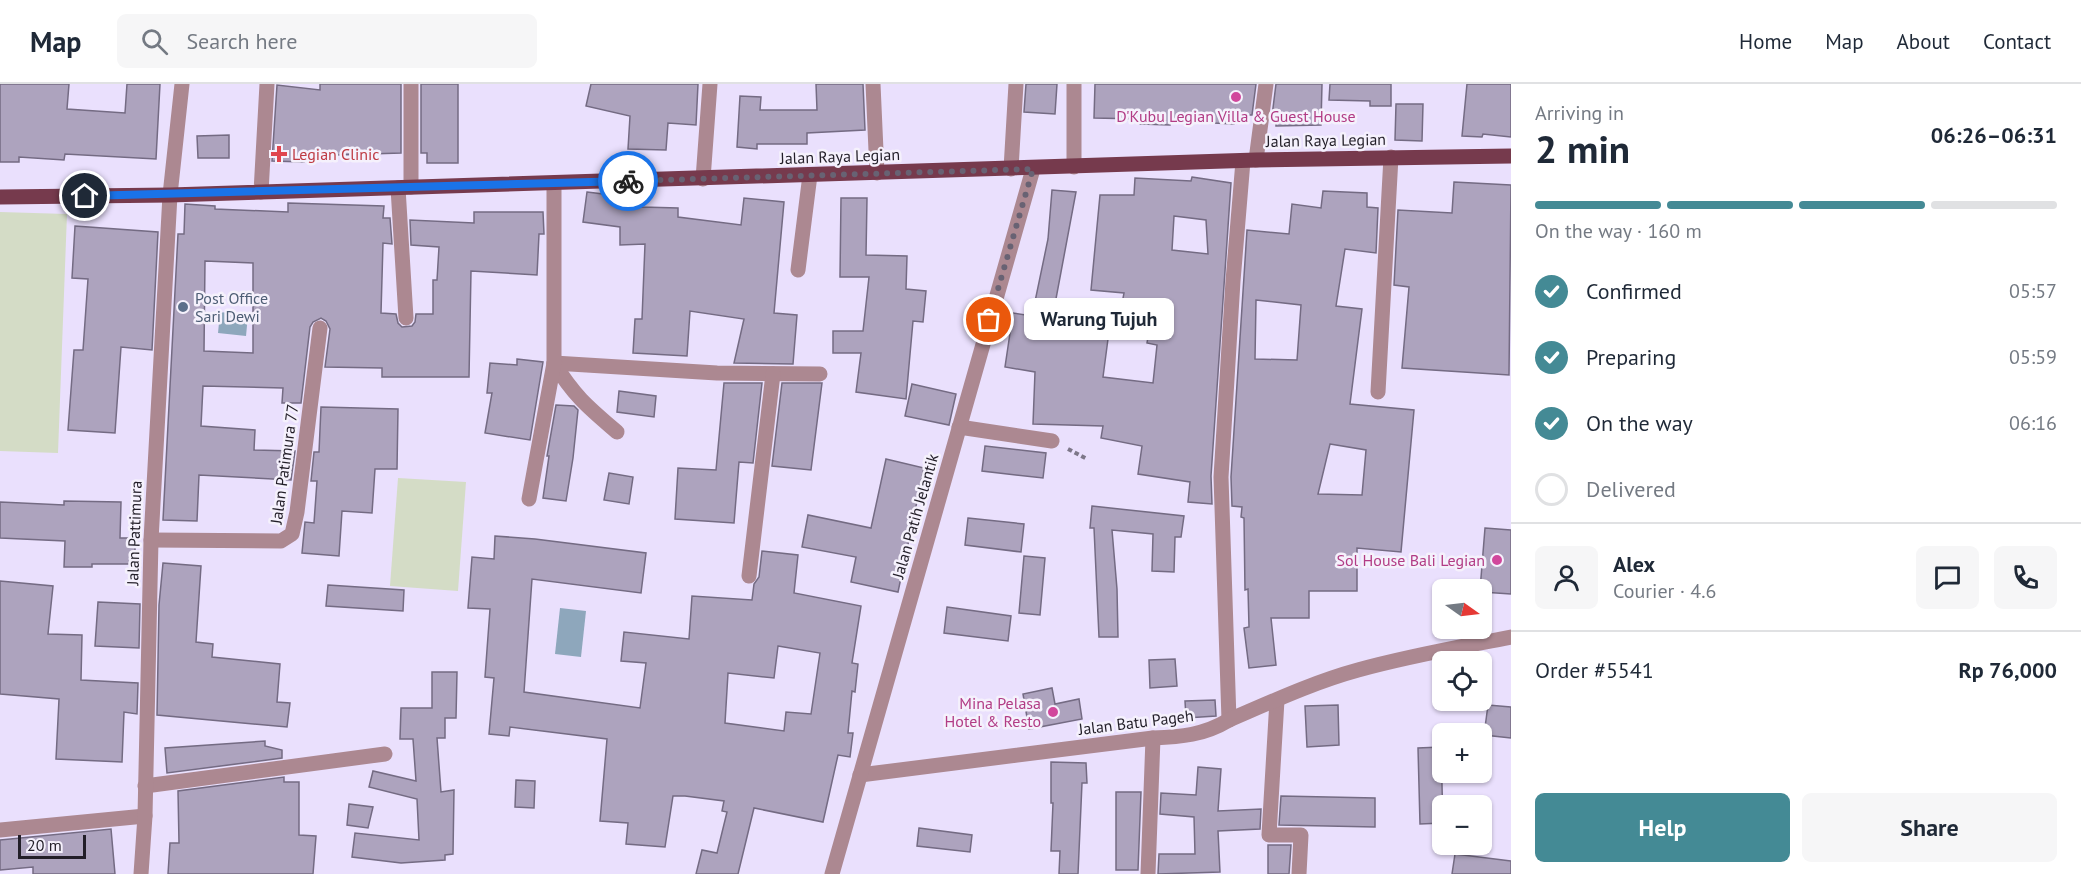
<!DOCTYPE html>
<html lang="en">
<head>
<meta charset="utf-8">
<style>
  body { margin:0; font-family:"PT Sans",sans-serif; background:#f6f6f7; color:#1f2937; height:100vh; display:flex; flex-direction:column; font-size:22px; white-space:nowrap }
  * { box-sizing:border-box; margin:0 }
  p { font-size:20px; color:#747a83 }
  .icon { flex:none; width:33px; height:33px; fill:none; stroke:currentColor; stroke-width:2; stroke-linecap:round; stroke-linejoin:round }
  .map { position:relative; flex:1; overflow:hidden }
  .details { display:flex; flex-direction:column; background:#fff; width:570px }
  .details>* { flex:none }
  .needle { width:39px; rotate:104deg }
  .fabs { position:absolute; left:1432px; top:495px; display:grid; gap:12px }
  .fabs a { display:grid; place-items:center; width:60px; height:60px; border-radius:9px; background:#fff; box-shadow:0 2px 4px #0004; font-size:30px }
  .scale { position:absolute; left:18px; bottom:15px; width:68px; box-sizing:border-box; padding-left:6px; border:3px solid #221e28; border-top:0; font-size:16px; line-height:21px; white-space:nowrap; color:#221e28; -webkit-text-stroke:4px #f5f1fc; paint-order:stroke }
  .pin { position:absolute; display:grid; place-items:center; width:51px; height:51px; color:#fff; margin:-26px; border:3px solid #fff; border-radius:50%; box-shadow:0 2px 6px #0007 }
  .courier { position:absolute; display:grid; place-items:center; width:60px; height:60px; margin:-30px; border:4px solid #1a73e8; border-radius:50%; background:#fff; color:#222; box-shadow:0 2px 8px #0007 }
  .bubble { position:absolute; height:42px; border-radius:9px; background:#fff; box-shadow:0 2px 4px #0004; font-size:20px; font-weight:700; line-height:42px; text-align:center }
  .overview em { font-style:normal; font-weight:700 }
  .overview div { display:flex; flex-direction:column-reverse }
  .overview { display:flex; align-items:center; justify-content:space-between; height:102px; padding:0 24px }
  h1 { font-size:39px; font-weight:700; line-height:45px }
  .bar { display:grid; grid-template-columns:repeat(4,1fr); gap:9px 6px; align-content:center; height:72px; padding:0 24px }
  .bar i { height:8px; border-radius:4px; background:#e0e1e3 }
  .bar .active { background:#448a95 }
  .bar p { grid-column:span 4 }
  .line { display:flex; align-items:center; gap:15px; padding:0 24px; border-top:2px solid #e0e1e3 }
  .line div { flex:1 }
  .round { display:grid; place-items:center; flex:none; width:63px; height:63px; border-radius:9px; background:#f6f6f7 }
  ol { padding:0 24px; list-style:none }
  li { display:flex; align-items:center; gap:18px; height:66px }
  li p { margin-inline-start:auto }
  li .icon { padding:6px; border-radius:50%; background:#448a95; color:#fff; stroke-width:4 }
  li:last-child { color:#747a83 }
  li i { width:33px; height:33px; border:3px solid #e0e1e3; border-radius:50% }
  .action { display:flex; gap:12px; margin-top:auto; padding:12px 24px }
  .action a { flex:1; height:69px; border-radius:9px; background:#448a95; color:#fff; font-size:24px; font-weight:700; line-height:69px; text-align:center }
  .action a+a { background:#f6f6f7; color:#1f2937 }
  header { display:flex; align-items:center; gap:36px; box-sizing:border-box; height:84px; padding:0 30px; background:#fff; border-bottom:2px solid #e0e1e3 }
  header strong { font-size:28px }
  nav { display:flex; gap:33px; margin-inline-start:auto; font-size:21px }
  .search { width:420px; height:54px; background:#f6f6f7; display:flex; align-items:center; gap:15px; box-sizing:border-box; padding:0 21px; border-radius:9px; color:#747a83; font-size:22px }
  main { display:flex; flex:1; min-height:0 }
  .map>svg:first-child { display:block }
  .green { fill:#d4dcc6 }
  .water { fill:#8ea7bc }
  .building { fill:#ada3be; stroke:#746b83; stroke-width:1.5; fill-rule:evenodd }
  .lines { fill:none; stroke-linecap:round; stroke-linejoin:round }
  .path { stroke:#7d7789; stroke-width:4; stroke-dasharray:4.5 3; stroke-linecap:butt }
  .minor { stroke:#ac8891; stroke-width:15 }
  .major { stroke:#763a4d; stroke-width:15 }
  .done { stroke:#686273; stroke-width:6; stroke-dasharray:0 10.8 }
  .route { stroke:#1a73e8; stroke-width:8 }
  .hotel-dot { fill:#d1479c; stroke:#f5f1fc; stroke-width:2 }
  .health-dot { fill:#e0444e; stroke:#f5f1fc; stroke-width:2 }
  .service-dot { fill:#5c6f8a; stroke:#f5f1fc; stroke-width:2 }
  .labels { text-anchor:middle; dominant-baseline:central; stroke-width:5; stroke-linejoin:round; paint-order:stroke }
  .hotel-label { font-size:16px; fill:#b23c85; stroke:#f5f1fc; text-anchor:end }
  .street-label { font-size:16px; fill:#221e28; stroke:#f5f1fc }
  .health-label { font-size:16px; fill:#be3a42; stroke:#f5f1fc; text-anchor:start }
  .service-label { font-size:16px; fill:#4e5e75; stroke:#f5f1fc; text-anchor:start }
</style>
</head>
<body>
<header>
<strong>Map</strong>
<div class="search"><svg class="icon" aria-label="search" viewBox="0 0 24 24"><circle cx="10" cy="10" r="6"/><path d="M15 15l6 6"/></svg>Search here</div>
<nav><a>Home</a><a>Map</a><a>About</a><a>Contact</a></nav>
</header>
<main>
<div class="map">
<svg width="1511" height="790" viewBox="0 0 1511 790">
  <rect width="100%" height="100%" fill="#eae0fd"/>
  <!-- green -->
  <g class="green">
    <polygon points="0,128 67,130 58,369 0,367"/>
    <polygon points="398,394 466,398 458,507 390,502"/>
  </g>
  <!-- water -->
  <g class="water">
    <polygon points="220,228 248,231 246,252 218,249"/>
    <polygon points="560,524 586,527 581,573 555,570"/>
  </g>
  <!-- building -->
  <g class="building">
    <polygon points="0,0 69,0 67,25 125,29 127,0 160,0 156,75 65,70 64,76 19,73 19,78 0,78"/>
    <polygon points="320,0 401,0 401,69 304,72 304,78 272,77 277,1 320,6"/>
    <polygon points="421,0 458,0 458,79 427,79 427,69 421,69"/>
    <polygon points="591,0 698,0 696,41 668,39 666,66 628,65 630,32 586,22"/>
    <polygon points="816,0 863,0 865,46 807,49 807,60 757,60 757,65 737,63 740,12 761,13 760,26 817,26"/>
    <polygon points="1026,0 1057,0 1055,30 1024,28"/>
    <polygon points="1095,0 1256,0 1252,31 1234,31 1234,40 1170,37 1170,41 1140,40 1140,35 1094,34"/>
    <polygon points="1276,0 1322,0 1321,41 1276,42 1276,32 1272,32"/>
    <polygon points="1330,0 1391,0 1391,22 1370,22 1370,17 1329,16"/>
    <polygon points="1467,0 1511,0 1511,53 1483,50 1482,53 1462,52"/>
    <polygon points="1396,20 1423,20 1422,57 1395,56"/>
    <polygon points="229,51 229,74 198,74 197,52"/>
    <path d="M1192,93L1231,99L1211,392L1212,420L1188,418L1190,398L1138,390L1142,362L1101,354L1103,342L1033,340L1035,288L1005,283L1013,229L1032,232L1048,155L1052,106L1076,108L1052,236L1065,238L1063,249L1108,255L1103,293L1153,299L1157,261L1147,259L1148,253L1117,247L1124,209L1091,206L1100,111H1134L1135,94L1191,97ZM1174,132L1206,136L1208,170L1172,166Z"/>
    <polygon points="1454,98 1511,101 1509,291 1402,284 1409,203 1394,201 1398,126 1452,129"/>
    <path d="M1323,107L1367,109V123L1378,124L1376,169L1345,165L1336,222L1362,225L1350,320L1414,326L1401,468L1357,464V507H1309V534H1271L1276,581L1249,584L1244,544L1249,543L1248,505L1245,506L1244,434L1241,433L1242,423L1232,422L1231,393L1247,146L1289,150L1292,120L1321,124ZM1256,216L1301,221L1297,276L1255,275ZM1330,360L1366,366L1362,411L1318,410Z"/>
    <polygon points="587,108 611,111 610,118 642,117 642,123 678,124 678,133 741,141 744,114 784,118 774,229 797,231 793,280 734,279 744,235 690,227 687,272 633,269 635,235 642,235 645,160 620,161 620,143 583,138"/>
    <polygon points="841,114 867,114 866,171 907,172 906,205 926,207 923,238 913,237 906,315 856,308 861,269 833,269 833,247 863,247 869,193 840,193"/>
    <path d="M288,119L384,122L383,134H390L392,160L383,159L381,229L396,230L398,239L402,243L412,242L415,238L416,230H433V196H437L439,163L411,161L410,136L474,139V128H543L544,150H539L537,191L471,187L469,293H382V284L325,283L330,245L326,237L321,234L313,238L310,243L301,319H282L283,304L203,302L201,342L255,346L254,366L295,367L291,396L199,391L197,437L163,436L178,150H184L185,120L215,122V125L288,128ZM205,177L253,179V269L204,267Z"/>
    <polygon points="75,142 158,148 152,266 121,263 115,349 68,346 74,266 83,266 88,195 72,194"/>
    <polygon points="517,275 543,278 530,356 485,349 492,309 487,309 490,279 517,281"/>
    <polygon points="724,299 762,299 753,379 739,378 734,439 675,435 678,384 716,386"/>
    <polygon points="782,299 822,299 811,386 772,382"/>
    <polygon points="912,300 956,310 949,341 905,332"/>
    <polygon points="619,307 656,312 654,333 617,328"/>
    <polygon points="556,321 574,322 578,326 573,374 566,417 543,414 549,372 547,372"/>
    <polygon points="321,323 398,325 397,385 375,385 372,429 342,427 339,472 302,469 305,438 314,439 317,397 311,397 314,368 319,368"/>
    <polygon points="985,362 1046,369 1043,394 982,387"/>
    <polygon points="886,375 924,384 898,508 851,498 856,473 802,463 808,431 871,444"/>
    <polygon points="609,389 633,393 629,420 604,416"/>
    <polygon points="64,417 121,418 120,454 135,454 135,480 92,480 92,483 64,483 65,457 0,454 0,418 64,421"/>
    <polygon points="1092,422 1184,432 1181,453 1175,453 1174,488 1152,487 1153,450 1112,446 1117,505 1118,553 1099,553 1094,444 1090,444"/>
    <polygon points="968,434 1024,440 1021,468 965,461"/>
    <polygon points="1485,444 1511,446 1511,510 1482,508 1480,506"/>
    <path d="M495,452L535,455L646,469L641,509L532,495L524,608L640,624L646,579L621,577L624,548L689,555L692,512L752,516L754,500L759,493L762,467L798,471L794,509L861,522L852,579L858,580L855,608L852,607L848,649H853L850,673L838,671L823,738L754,724L738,790H696L702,766L717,769L727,728L722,727L724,717L685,712H673L665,763L626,760L628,739L600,737L607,655L510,643L509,652L489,650L494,594L485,593L490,525L468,524L472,473L494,475ZM778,562L820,569L811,630L786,628L784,647L725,639L728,589L774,594Z"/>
    <polygon points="1024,472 1045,474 1040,531 1019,529"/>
    <polygon points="163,479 201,482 196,558 213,560 212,573 280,580 277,618 290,619 287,643 157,631 159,521"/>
    <polygon points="0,497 53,502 48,550 82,551 81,596 138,599 137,630 124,628 122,678 56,675 59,615 0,610"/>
    <polygon points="328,501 404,506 403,527 326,522"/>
    <polygon points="98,518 140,520 139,564 95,562"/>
    <polygon points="947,523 1011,532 1008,557 944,549"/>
    <polygon points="1175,575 1177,602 1150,604 1149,576"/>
    <polygon points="432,588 457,588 456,634 445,634 445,654 437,654 441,708 454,706 453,770 445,771 445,776 401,779 352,773 355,749 419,756 417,715 369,703 373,687 416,697 413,655 400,655 401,624 432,624"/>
    <polygon points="1052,604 1055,620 1079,615 1082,635 1029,645 1023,610"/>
    <polygon points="1215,616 1216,632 1186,634 1185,617"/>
    <polygon points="1338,621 1339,661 1307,663 1305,622"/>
    <polygon points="1488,621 1511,623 1511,654 1484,651"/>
    <polygon points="265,657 265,662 282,666 282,674 167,689 165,664"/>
    <polygon points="1441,663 1443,739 1420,740 1418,664"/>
    <polygon points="1051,678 1086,679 1087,699 1082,699 1078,790 1059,790 1060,767 1051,767 1053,719 1051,719"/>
    <polygon points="1198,683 1221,685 1218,727 1261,725 1260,745 1218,747 1220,788 1158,790 1159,770 1195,770 1194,733 1160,730 1161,709 1196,711"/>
    <polygon points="284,693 284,698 299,698 299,751 316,752 313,790 168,790 170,759 179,759 178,707"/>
    <polygon points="516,696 535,697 534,724 515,723"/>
    <polygon points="1116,708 1141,708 1138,786 1116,786"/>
    <polygon points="1281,712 1375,714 1375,743 1279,741"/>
    <polygon points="349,720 373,723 368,744 347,741"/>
    <polygon points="919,744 972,751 970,768 917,762"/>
    <polygon points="111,745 115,790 33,790 33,783 0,786 0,756"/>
    <polygon points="1268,761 1291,761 1289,790 1268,790"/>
    <polygon points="1455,770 1511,777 1511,790 1452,790"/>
  </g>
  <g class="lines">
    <!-- path -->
    <polyline class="path" points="1068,365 1087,375"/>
    <!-- minor -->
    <g class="minor">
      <polyline points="411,0 411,103"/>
      <polyline points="873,0 877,89"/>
      <polyline points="1256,76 1266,0"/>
      <polyline points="1074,83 1074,0"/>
      <polyline points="1011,85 1016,0"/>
      <polyline points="703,95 710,0"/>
      <polyline points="398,104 406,234"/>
      <polyline points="261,108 267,0"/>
      <polyline points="798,186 810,91"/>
      <polyline points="554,279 717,289 820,290"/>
      <path d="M554,279C574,312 589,324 617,348"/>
      <polyline points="1378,308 1391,73"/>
      <polyline points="959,343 1052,357"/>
      <polyline points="529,415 554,279 554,99"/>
      <polyline points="151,456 281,457 292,450 297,428 320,244"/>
      <polyline points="749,492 773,290"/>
      <polyline points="1277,616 1269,751 1301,751 1299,790"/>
      <polyline points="1229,636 1221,393 1233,197 1243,77"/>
      <path d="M860,691L1153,654C1181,653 1204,651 1229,636C1271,618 1314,598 1358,586C1408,572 1460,563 1511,553"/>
      <polyline points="145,702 385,670"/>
      <polyline points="0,746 145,732"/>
      <polyline points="141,790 145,732 151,456 170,111 182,0"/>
      <polyline points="832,790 1033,85"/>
      <polyline points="1148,790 1153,654"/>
    </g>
    <!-- major -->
    <polyline class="major" points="0,113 170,111 1256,76 1511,72"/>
  </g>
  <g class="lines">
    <!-- done -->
    <polyline class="done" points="628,97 1033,85 989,236"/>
    <!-- route -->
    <polyline class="route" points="85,112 628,97"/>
  </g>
  <!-- markers -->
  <g class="hotel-dot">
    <circle cx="1236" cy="13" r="6"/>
    <circle cx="1497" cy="476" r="6"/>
    <circle cx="1053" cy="628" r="6"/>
  </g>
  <path class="health-dot" d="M276 61h6v6h6v6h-6v6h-6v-6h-6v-6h6z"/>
  <circle class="service-dot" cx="183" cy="223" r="6"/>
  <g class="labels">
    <!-- hotel labels -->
    <g class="hotel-label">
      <text x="1236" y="32" text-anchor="middle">D'Kubu Legian Villa &amp; Guest House</text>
      <text x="1485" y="476">Sol House Bali Legian</text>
      <text x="1041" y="619">Mina Pelasa<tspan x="1041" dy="18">Hotel &amp; Resto</tspan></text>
    </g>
    <!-- street labels -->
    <g class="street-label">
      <text transform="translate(1326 56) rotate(-1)">Jalan Raya Legian</text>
      <text transform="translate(840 72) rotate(-2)">Jalan Raya Legian</text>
      <text transform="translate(284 380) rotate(-82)">Jalan Patimura 77</text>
      <text transform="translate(915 432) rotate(-74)">Jalan Patih Jelantik</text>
      <text transform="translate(134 449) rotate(-88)">Jalan Pattimura</text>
      <text transform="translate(1136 638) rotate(-7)">Jalan Batu Pageh</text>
    </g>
    <!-- health labels -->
    <g class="health-label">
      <text x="292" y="70">Legian Clinic</text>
    </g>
    <!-- service labels -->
    <g class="service-label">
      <text x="195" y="214">Post Office<tspan x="195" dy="18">Sari Dewi</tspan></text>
    </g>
  </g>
</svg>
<div class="fabs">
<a><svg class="needle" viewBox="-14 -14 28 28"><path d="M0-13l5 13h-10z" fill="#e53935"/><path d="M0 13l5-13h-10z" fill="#747a83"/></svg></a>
<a><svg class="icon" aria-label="locate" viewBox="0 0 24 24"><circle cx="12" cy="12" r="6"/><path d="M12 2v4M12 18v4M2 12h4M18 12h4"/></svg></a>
<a>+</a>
<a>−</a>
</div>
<div class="scale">20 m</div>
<div class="pin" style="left:989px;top:236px;background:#ea580c"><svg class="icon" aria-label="bag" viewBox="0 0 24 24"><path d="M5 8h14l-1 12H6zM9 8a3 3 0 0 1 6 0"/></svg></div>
<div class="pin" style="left:85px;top:112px;background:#1f2937"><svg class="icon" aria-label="home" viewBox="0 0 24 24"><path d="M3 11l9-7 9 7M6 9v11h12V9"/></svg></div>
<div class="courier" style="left:628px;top:97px"><svg class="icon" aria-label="bike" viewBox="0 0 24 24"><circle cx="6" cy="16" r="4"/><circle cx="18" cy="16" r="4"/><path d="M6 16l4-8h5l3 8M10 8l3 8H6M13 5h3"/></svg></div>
<div class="bubble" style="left:1024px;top:214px;width:150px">Warung Tujuh</div>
</div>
<section class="details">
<div class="overview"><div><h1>2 min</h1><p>Arriving in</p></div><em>06:26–06:31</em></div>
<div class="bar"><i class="active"></i><i class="active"></i><i class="active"></i><i></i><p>On the way · 160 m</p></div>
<ol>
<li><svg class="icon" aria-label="check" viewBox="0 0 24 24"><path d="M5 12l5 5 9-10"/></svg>Confirmed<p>05:57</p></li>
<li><svg class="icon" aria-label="check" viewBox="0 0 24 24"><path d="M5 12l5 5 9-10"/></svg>Preparing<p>05:59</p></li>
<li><svg class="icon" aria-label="check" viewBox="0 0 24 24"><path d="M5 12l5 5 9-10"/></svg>On the way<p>06:16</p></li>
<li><i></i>Delivered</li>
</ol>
<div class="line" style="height:108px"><a class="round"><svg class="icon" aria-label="person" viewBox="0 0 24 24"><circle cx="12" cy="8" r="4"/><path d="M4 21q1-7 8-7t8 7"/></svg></a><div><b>Alex</b><p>Courier · 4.6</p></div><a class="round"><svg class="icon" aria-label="chat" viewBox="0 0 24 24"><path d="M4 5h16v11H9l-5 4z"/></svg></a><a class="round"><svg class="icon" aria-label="phone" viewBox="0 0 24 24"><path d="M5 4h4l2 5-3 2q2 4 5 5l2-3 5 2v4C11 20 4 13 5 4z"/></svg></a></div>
<div class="line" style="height:78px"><div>Order #5541</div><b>Rp 76,000</b></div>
<div class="action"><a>Help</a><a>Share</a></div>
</section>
</main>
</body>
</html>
